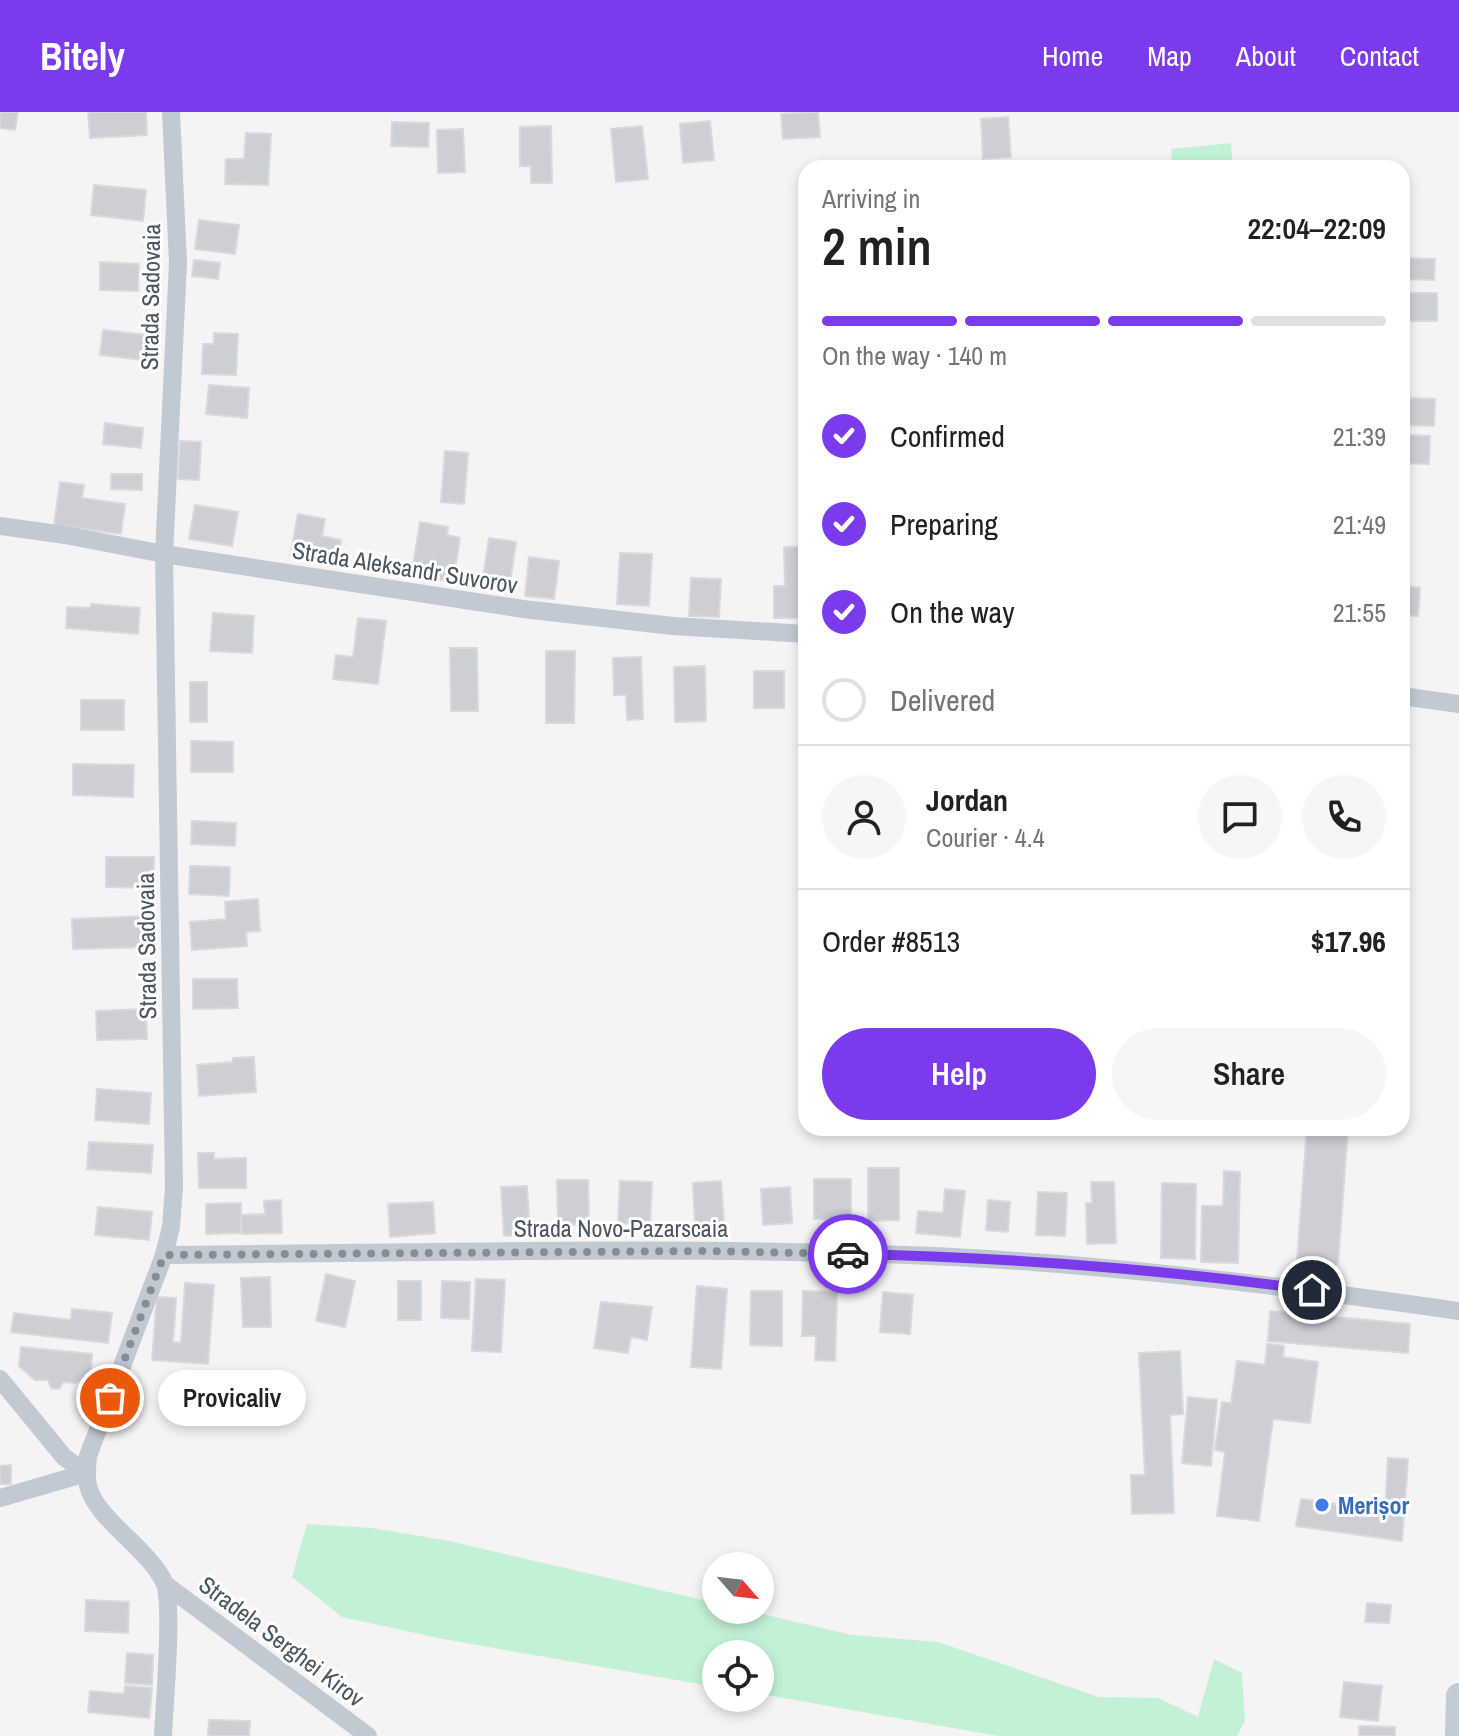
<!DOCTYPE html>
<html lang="en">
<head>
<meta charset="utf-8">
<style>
  body { margin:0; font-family:"Archivo Narrow",sans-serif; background:#f6f6f6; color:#202124; height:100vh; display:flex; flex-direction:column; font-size:30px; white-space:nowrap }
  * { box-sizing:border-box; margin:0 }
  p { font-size:26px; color:#757577 }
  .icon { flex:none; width:44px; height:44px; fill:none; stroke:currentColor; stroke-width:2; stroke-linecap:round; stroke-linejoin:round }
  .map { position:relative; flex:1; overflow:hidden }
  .drawer { position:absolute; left:798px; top:48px; width:612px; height:976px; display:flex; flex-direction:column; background:#fff; border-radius:24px; box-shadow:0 4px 12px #0003 }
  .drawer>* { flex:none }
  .needle { width:52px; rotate:118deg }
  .tools { position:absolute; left:702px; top:1440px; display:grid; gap:16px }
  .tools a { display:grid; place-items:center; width:72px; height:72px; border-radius:50%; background:#fff; box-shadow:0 4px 12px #0003; font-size:40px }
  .pin { position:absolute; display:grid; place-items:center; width:68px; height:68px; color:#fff; margin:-34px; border:4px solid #fff; border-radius:50%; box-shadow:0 2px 8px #0007 }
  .courier { position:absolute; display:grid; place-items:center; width:80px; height:80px; margin:-40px; border:6px solid #7c3aed; border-radius:50%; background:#fff; color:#222; box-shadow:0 2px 10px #0007 }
  .bubble { position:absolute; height:56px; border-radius:28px; background:#fff; box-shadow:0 4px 12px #0003; font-size:26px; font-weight:600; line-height:56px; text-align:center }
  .summary em { font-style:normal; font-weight:600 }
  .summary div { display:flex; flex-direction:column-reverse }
  .summary { display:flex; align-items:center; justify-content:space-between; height:136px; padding:0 24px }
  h1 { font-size:52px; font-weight:600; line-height:60px }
  .bar { display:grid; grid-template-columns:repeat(4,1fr); gap:12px 8px; align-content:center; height:96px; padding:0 24px }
  .bar i { height:10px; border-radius:6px; background:#e0e0e0 }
  .bar .current { background:#7c3aed }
  .bar p { grid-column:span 4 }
  .line { display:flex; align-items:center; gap:20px; padding:0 24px; border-top:2px solid #e0e0e0 }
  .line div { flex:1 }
  .round { display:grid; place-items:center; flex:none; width:84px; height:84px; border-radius:42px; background:#f6f6f6 }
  ol { padding:0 24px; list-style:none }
  li { display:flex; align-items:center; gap:24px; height:88px }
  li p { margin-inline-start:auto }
  li .icon { padding:8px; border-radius:50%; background:#7c3aed; color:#fff; stroke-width:4 }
  li:last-child { color:#757577 }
  li i { width:44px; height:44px; border:4px solid #e0e0e0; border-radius:50% }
  .primary-button { display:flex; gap:16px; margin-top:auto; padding:16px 24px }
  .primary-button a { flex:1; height:92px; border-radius:48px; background:#7c3aed; color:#fff; font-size:32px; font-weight:600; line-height:92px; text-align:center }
  .primary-button a+a { background:#f6f6f6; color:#202124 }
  header { display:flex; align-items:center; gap:48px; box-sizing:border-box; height:112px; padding:0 40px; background:#7c3aed; color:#fff }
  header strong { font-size:38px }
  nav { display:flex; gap:44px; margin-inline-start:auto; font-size:28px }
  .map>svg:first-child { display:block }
  .green { fill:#c3f1d5 }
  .building { fill:#cdcfd5; stroke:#d7d9de; stroke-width:2 }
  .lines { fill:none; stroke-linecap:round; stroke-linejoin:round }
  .street { stroke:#c1cad2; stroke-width:18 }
  .secondary { stroke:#c1cbd6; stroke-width:26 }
  .done { stroke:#868d94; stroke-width:8; stroke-dasharray:0 14.4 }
  .route { stroke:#7c3aed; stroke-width:10 }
  .shop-dot { fill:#3f7fe0; stroke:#fff; stroke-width:3 }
  .labels { text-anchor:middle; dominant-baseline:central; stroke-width:6; stroke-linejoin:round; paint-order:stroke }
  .street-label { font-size:24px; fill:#4a5661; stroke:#fff }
  .shop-label { font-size:24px; font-weight:bold; fill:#366cbe; stroke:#fff; text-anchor:start }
</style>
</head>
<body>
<header>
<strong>Bitely</strong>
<nav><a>Home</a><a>Map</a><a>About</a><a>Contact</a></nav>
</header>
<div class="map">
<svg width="1459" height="1624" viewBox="0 0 1459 1624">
  <rect width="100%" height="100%" fill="#f5f3f3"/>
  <!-- green -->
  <g class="green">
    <polygon points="1231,31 1233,56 1173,56 1171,37"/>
    <polygon points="307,1412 372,1416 449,1429 716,1491 716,1498 745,1498 852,1523 938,1530 1099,1585 1158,1586 1198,1605 1214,1547 1242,1561 1245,1609 1237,1624 998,1624 760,1582 760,1542 716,1542 716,1575 443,1527 342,1505 292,1465"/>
  </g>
  <!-- building -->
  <g class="building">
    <polygon points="0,0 18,0 15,18 0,16"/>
    <polygon points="88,0 146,0 147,23 90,26"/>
    <polygon points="818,0 820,25 783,27 781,2"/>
    <polygon points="1008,5 1011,45 983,47 981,7"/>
    <polygon points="710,9 714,48 683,51 680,12"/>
    <polygon points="392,10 429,11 428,35 391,34"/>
    <polygon points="551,14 552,71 531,71 531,54 520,54 520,15"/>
    <polygon points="642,14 648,67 616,70 611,17"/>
    <polygon points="463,17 465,60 438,61 437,18"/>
    <polygon points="246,21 271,22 268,73 225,72 226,47 244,47"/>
    <polygon points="94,73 146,78 143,109 91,103"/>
    <polygon points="199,108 239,113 235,142 195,137"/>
    <polygon points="1402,146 1435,147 1434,168 1402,167"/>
    <polygon points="194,148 220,151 218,167 192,164"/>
    <polygon points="100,150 139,152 138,179 100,178"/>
    <rect x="1402" y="181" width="35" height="28"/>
    <polygon points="103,218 146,223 143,248 100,243"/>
    <polygon points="214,221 238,222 236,263 202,262 203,232 214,232"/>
    <polygon points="209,273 249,276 247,306 206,302"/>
    <polygon points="1402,286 1435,287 1434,314 1402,313"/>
    <polygon points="105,311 143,316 141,336 103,332"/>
    <polygon points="1402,323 1430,324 1429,352 1402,351"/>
    <polygon points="180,329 201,330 199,368 178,367"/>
    <polygon points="445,339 468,341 464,392 441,390"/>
    <polygon points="111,362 142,362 142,378 111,377"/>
    <polygon points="60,370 84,373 82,386 125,392 121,422 54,413"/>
    <polygon points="195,393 238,400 232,434 189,427"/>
    <polygon points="298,402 325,407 322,424 341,428 337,453 290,445"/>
    <polygon points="420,410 448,415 447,423 460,426 453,470 436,467 437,464 426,462 427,456 413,454"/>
    <polygon points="489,426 516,430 509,478 482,473"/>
    <polygon points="784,435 806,435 806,506 774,506 774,474 785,474"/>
    <polygon points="620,441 652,442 649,494 617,492"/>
    <polygon points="529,445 559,449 554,487 525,484"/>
    <polygon points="691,466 721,467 719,505 689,504"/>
    <polygon points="1402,474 1420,476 1418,504 1402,503"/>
    <polygon points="91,492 140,496 138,522 66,516 67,495 90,496"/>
    <polygon points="213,501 254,504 252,541 210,539"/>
    <polygon points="358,506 386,509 378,572 333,567 336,543 353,545"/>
    <polygon points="1402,518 1409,518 1407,548 1402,547"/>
    <polygon points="450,536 477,536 478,599 451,599"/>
    <polygon points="546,539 575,539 574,611 546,611"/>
    <polygon points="641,545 643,607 627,608 626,583 614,583 613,546"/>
    <polygon points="705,554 706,609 675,610 674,555"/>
    <rect x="754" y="559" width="30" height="37"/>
    <rect x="190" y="570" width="17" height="40"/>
    <rect x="81" y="588" width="43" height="30"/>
    <polygon points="1402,603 1408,603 1406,646 1402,645"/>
    <polygon points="191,629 233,630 233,660 191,660"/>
    <polygon points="73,652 134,653 133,685 73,683"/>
    <polygon points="192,709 236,711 235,734 191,732"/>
    <polygon points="106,745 154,745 153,776 106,775"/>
    <polygon points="190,754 230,755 229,784 189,782"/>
    <polygon points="258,787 260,819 246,820 247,834 192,838 190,810 226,807 225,790"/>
    <polygon points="148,804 149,835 73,837 72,807"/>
    <polygon points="193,867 237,867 238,896 193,897"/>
    <polygon points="146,897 147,927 97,928 96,899"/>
    <polygon points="254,945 256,980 199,984 197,953 233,950 233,946"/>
    <polygon points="97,977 151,981 149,1012 95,1008"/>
    <polygon points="1307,1016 1348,1016 1338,1152 1297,1149"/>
    <polygon points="89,1030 153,1033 151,1061 87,1057"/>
    <polygon points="198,1041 214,1041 214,1047 246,1046 246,1076 199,1076"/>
    <polygon points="868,1056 899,1056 899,1108 868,1109"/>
    <polygon points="1224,1059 1240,1060 1238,1151 1201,1150 1202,1094 1223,1094"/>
    <rect x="814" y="1067" width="37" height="40"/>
    <polygon points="557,1068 588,1068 589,1112 558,1113"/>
    <polygon points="620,1069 652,1070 650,1113 618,1111"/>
    <polygon points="721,1069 724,1111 695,1113 693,1071"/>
    <polygon points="1091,1070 1114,1070 1116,1131 1087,1132 1086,1091 1092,1091"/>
    <polygon points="1162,1071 1196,1072 1195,1147 1161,1146"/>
    <polygon points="527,1074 530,1122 504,1124 501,1075"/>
    <polygon points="790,1075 792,1111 763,1113 761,1077"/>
    <polygon points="945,1077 965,1079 960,1125 916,1121 918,1099 943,1101"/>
    <polygon points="1038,1080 1067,1081 1065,1124 1036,1123"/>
    <polygon points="281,1088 282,1121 242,1122 241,1103 265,1102 264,1089"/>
    <polygon points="988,1088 1010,1090 1008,1120 986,1118"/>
    <polygon points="433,1090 435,1121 390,1125 388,1092"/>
    <polygon points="241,1091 241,1121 206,1122 206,1092"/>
    <polygon points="98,1095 152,1100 149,1128 95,1123"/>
    <polygon points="326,1162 355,1169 345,1215 316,1209"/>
    <polygon points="270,1165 271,1215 243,1215 241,1166"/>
    <polygon points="476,1167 505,1168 501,1240 472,1239"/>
    <rect x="398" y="1169" width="23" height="39"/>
    <polygon points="442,1169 470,1170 469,1207 441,1206"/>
    <polygon points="185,1171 214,1173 208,1252 152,1248 157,1185 176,1186 173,1230 181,1231"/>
    <polygon points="697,1174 727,1177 721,1257 691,1255"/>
    <polygon points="751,1179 782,1179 782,1234 750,1233"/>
    <polygon points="803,1179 837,1180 835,1249 815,1248 816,1224 802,1224"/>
    <polygon points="883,1180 913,1183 910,1222 880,1220"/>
    <polygon points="601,1190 652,1195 647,1228 631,1225 628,1241 594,1236"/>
    <polygon points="72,1197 112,1201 108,1231 11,1220 14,1201 71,1208"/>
    <polygon points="1270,1199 1410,1212 1408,1241 1268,1229"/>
    <polygon points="1267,1232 1284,1234 1283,1245 1318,1250 1310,1311 1273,1307 1259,1409 1217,1404 1225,1340 1215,1338 1222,1290 1231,1291 1237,1249 1265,1253"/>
    <polygon points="21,1235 92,1242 91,1258 76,1271 63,1270 59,1277 51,1276 48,1268 35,1268 19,1254"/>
    <polygon points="1180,1239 1183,1302 1170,1303 1174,1401 1132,1402 1131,1363 1145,1363 1139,1241"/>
    <polygon points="1188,1285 1217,1288 1211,1354 1182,1351"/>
    <polygon points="1388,1346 1408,1347 1402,1429 1296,1414 1301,1387 1385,1399"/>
    <polygon points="11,1353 11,1372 0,1372 0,1354"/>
    <polygon points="86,1488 129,1490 128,1521 85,1519"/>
    <polygon points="1367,1491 1391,1493 1389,1511 1365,1510"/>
    <polygon points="127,1541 153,1543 152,1573 125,1571"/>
    <polygon points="1344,1570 1382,1574 1378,1609 1340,1605"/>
    <polygon points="125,1574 152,1576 149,1606 88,1600 90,1579 124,1582"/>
    <polygon points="209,1608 250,1609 249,1624 208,1624"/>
    <polygon points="1359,1614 1395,1615 1395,1624 1359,1624"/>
  </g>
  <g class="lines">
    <!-- street -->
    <g class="street">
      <polyline points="0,414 65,423 164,442 523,497 673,514 806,522"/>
      <polyline points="1402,584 1459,592"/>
      <path d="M164,1143C412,1141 660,1134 908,1143C1093,1150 1276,1173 1459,1199"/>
      <polyline points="0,1267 64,1345 86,1361"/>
      <polyline points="0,1386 86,1361"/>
      <polyline points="166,1473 368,1624"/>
      <path d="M163,1624C164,1596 174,1490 164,1470C149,1437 96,1407 88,1374C86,1364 87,1354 88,1344L164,1143L171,1115L174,1075L164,442L178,151L171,0"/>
    </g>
    <!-- secondary -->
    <polyline class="secondary" points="1458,1624 1459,1584"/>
  </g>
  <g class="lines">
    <!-- done -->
    <polyline class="done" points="110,1286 164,1143 707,1139 848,1142"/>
    <!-- route -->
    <path class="route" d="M848,1142C1003,1145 1159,1157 1312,1178"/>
  </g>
  <!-- markers -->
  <circle class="shop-dot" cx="1322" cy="1393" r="8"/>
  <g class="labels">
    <!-- street labels -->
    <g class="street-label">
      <text transform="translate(150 185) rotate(-89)">Strada Sadovaia</text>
      <text transform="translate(405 455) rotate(9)">Strada Aleksandr Suvorov</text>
      <text transform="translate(146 834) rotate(-91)">Strada Sadovaia</text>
      <text x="621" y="1116">Strada Novo-Pazarscaia</text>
      <text transform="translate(282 1529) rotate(37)">Stradela Serghei Kirov</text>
    </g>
    <!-- shop labels -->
    <g class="shop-label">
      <text x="1338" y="1393">Merișor</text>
    </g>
  </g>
</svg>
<div class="tools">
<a><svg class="needle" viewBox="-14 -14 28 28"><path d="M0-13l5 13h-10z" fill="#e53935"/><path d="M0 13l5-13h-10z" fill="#757577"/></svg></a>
<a><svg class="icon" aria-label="locate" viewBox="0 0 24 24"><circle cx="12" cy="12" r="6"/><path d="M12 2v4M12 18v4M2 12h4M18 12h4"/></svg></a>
</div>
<div class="pin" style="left:110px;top:1286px;background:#ea580c"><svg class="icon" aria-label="bag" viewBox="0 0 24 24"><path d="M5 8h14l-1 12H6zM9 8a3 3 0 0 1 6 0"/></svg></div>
<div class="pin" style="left:1312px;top:1178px;background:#1f2937"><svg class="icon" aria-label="home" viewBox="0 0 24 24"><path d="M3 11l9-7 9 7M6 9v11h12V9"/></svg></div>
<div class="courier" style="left:848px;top:1142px"><svg class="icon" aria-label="car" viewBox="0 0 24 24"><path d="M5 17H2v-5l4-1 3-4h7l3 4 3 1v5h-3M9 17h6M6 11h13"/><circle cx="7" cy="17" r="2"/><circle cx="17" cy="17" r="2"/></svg></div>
<div class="bubble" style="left:158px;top:1258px;width:148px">Provicaliv</div>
<section class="drawer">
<div class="summary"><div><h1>2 min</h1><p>Arriving in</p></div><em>22:04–22:09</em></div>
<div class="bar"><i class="current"></i><i class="current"></i><i class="current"></i><i></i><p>On the way · 140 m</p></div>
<ol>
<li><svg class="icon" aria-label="check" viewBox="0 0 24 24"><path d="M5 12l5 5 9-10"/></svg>Confirmed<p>21:39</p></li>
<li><svg class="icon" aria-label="check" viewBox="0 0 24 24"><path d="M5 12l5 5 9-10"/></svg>Preparing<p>21:49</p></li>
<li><svg class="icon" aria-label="check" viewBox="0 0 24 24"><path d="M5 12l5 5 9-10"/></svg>On the way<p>21:55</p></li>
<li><i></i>Delivered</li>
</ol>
<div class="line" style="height:144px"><a class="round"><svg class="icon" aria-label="person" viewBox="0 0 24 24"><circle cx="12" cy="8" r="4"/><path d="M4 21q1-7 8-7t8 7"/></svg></a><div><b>Jordan</b><p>Courier · 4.4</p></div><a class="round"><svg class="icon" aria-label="chat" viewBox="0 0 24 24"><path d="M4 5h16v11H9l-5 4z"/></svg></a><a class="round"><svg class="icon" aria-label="phone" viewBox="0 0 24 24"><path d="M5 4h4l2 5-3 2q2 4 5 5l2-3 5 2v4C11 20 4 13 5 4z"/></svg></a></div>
<div class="line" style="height:104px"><div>Order #8513</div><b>$17.96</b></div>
<div class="primary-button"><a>Help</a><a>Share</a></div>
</section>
</div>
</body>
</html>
